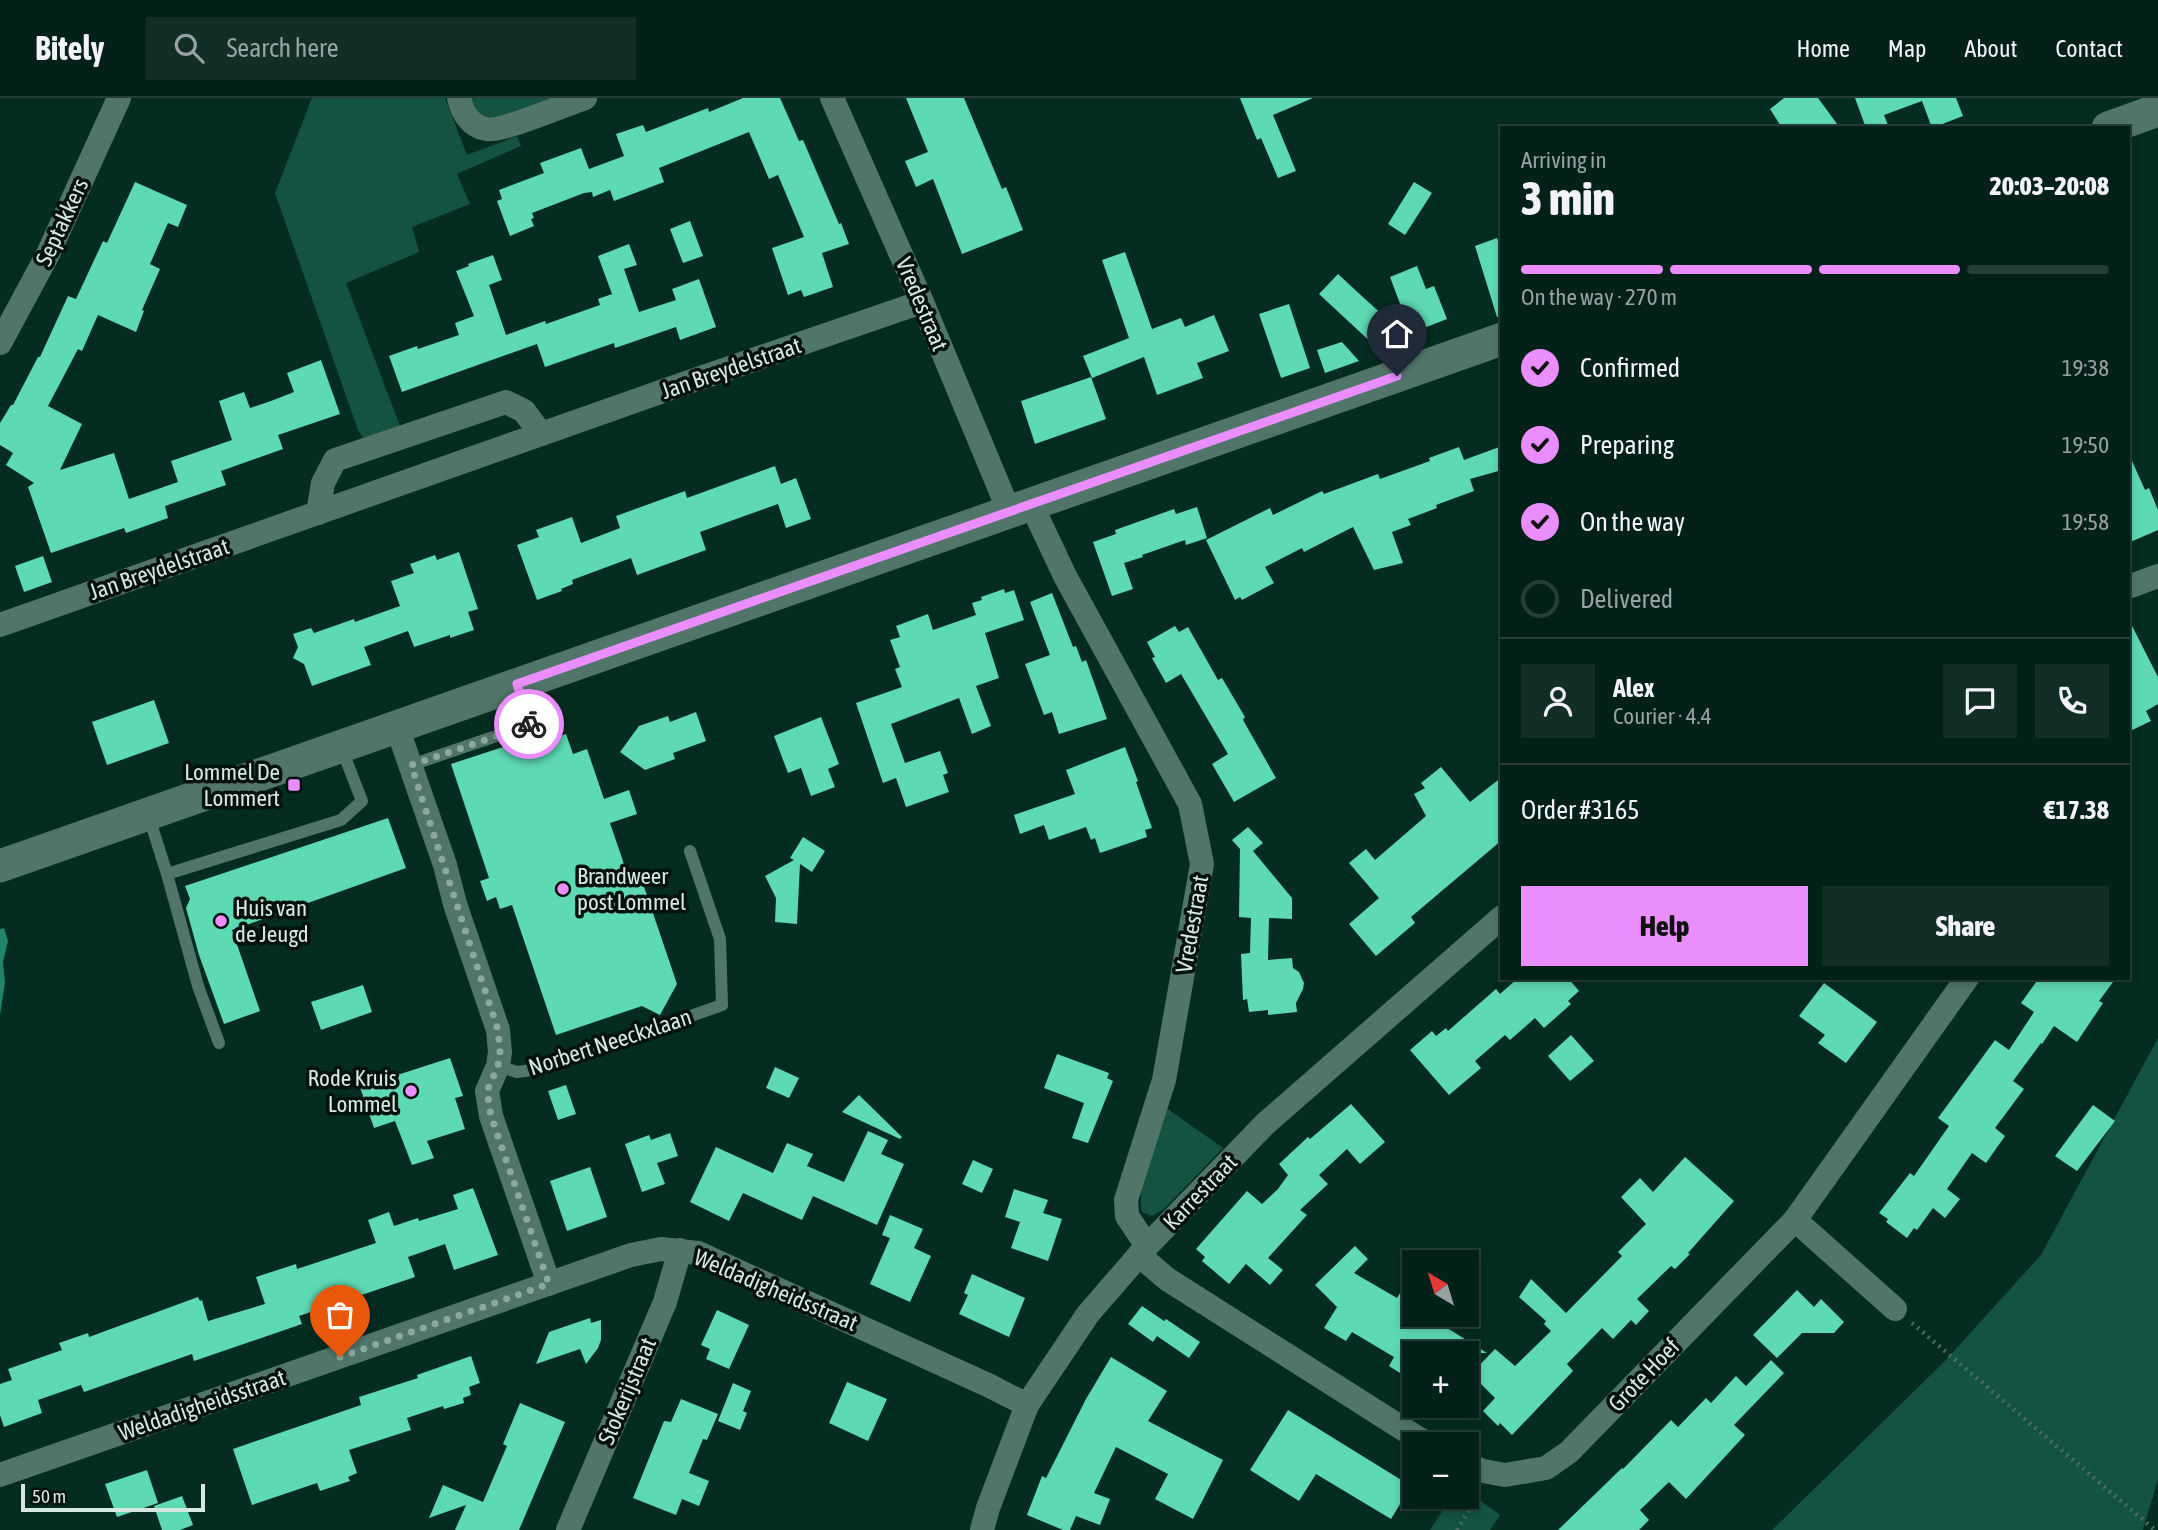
<!DOCTYPE html>
<html lang="en">
<head>
<meta charset="utf-8">
<style>
  body { margin:0; font-family:"Asap Condensed",sans-serif; background:#122e26; color:#f1f3f6; height:100vh; display:flex; flex-direction:column; font-size:26px; white-space:nowrap }
  * { box-sizing:border-box; margin:0 }
  p { font-size:23px; color:#97a3a2 }
  .icon { flex:none; width:38px; height:38px; fill:none; stroke:currentColor; stroke-width:2; stroke-linecap:round; stroke-linejoin:round }
  .map { position:relative; flex:1; overflow:hidden }
  .details { position:absolute; left:1500px; top:28px; width:630px; height:854px; display:flex; flex-direction:column; background:#042119; border-radius:0px; box-shadow:0 4px 10px #0003,0 0 0 2px #253e38 }
  .details>* { flex:none }
  .needle { width:46px; rotate:322deg }
  .controls { position:absolute; left:1402px; top:1152px; display:grid; gap:14px }
  .controls a { display:grid; place-items:center; width:77px; height:77px; border-radius:0px; background:#042119; box-shadow:0 4px 10px #0003,0 0 0 2px #253e38; font-size:35px }
  .scale { position:absolute; left:21px; bottom:18px; width:184px; box-sizing:border-box; padding-left:7px; border:4px solid #d5e9e1; border-top:0; font-size:19px; line-height:24px; white-space:nowrap; color:#d5e9e1; -webkit-text-stroke:5px #04110c; paint-order:stroke }
  .pin { position:absolute; display:grid; place-items:center; width:60px; height:60px; color:#fff; margin:-72px -30px; border-radius:50% 50% 50% 0; rotate:-45deg; box-shadow:0 0 7px #0007 }
  .pin .icon { rotate:45deg }
  .courier { position:absolute; display:grid; place-items:center; width:70px; height:70px; margin:-35px; border:5px solid #ea8dfd; border-radius:50%; background:#fff; color:#222; box-shadow:0 2px 9px #0007 }
  .summary em { font-style:normal; font-weight:800 }
  .summary div { display:flex; flex-direction:column-reverse }
  .summary { display:flex; align-items:center; justify-content:space-between; height:119px; padding:0 21px }
  h1 { font-size:46px; font-weight:800; line-height:52px }
  .bar { display:grid; grid-template-columns:repeat(4,1fr); gap:10px 7px; align-content:center; height:84px; padding:0 21px }
  .bar i { height:9px; border-radius:5px; background:#253e38 }
  .bar .current { background:#ea8dfd }
  .bar p { grid-column:span 4 }
  .line { display:flex; align-items:center; gap:18px; padding:0 21px; border-top:2px solid #253e38 }
  .line div { flex:1 }
  .round { display:grid; place-items:center; flex:none; width:74px; height:74px; border-radius:0px; background:#122e26 }
  ol { padding:0 21px; list-style:none }
  li { display:flex; align-items:center; gap:21px; height:77px }
  li p { margin-inline-start:auto }
  li .icon { padding:7px; border-radius:50%; background:#ea8dfd; color:#111; stroke-width:4 }
  li:last-child { color:#97a3a2 }
  li i { width:38px; height:38px; border:4px solid #253e38; border-radius:50% }
  .button { display:flex; gap:14px; margin-top:auto; padding:14px 21px }
  .button a { flex:1; height:80px; border-radius:0px; background:#ea8dfd; color:#111; font-size:28px; font-weight:800; line-height:80px; text-align:center }
  .button a+a { background:#122e26; color:#f1f3f6 }
  header { display:flex; align-items:center; gap:42px; box-sizing:border-box; height:98px; padding:0 35px; background:#042119; border-bottom:2px solid #253e38 }
  header strong { font-size:33px }
  nav { display:flex; gap:38px; margin-inline-start:auto; font-size:24px }
  .search { width:490px; height:63px; background:#122e26; display:flex; align-items:center; gap:18px; box-sizing:border-box; padding:0 24px; border-radius:0px; color:#97a3a2; font-size:26px }
  .map>svg:first-child { display:block }
  .green { fill:#145341 }
  .water { fill:#20856a }
  .building { fill:#5dd9b4 }
  .lines { fill:none; stroke-linecap:round; stroke-linejoin:round }
  .path { stroke:#4e6e64; stroke-width:4.5; stroke-dasharray:2 5; stroke-linecap:butt }
  .service { stroke:#517669; stroke-width:12 }
  .minor { stroke:#517669; stroke-width:24 }
  .secondary { stroke:#517669; stroke-width:33 }
  .done { stroke:#8ca79e; stroke-width:7; stroke-dasharray:0 12.6 }
  .route { stroke:#ea8dfd; stroke-width:9 }
  .poi-dot { fill:#ea8dfd; stroke:#04110c; stroke-width:2.5 }
  .labels { text-anchor:middle; dominant-baseline:central; stroke-width:7; stroke-linejoin:round; paint-order:stroke }
  .street-label { font-size:23px; fill:#d5e9e1; stroke:#04110c }
  .poi-label { font-size:23px; fill:#d5e9e1; stroke:#04110c; text-anchor:end }
</style>
</head>
<body>
<header>
<strong>Bitely</strong>
<div class="search"><svg class="icon" aria-label="search" viewBox="0 0 24 24"><circle cx="10" cy="10" r="6"/><path d="M15 15l6 6"/></svg>Search here</div>
<nav><a>Home</a><a>Map</a><a>About</a><a>Contact</a></nav>
</header>
<div class="map">
<svg width="2158" height="1432" viewBox="0 0 2158 1432">
  <rect width="100%" height="100%" fill="#052c21"/>
  <!-- green -->
  <g class="green">
    <polygon points="312,0 445,0 467,57 517,38 521,48 457,76 470,106 412,129 419,154 346,185 400,328 364,341 358,332 275,95"/>
    <polygon points="470,0 559,0 497,22 479,19"/>
    <polygon points="2158,940 2158,1381 2143,1432 1772,1432 1943,1265 2041,1157"/>
    <path d="M1165,1009L1223,1050L1164,1111L1152,1118L1142,1114C1136,1086 1157,1037 1165,1009Z"/>
    <polygon points="1467,1393 1500,1417 1490,1432 1430,1432 1452,1398 1466,1398"/>
  </g>
  <!-- water -->
  <polygon class="water" points="4,830 8,843 3,864 5,885 0,917 0,831"/>
  <!-- building -->
  <g class="building">
    <polygon points="743,0 780,0 799,43 803,42 839,126 841,125 849,146 822,155 833,189 804,199 801,192 788,197 772,150 804,139 778,77 769,81 749,34 659,70 664,84 614,103 610,92 593,99 592,94 584,95 532,115 534,120 531,121 534,128 510,138 497,103 502,101 499,92 544,75 540,65 581,50 589,71 624,58 616,36 643,27 646,34 708,10 709,14"/>
    <polygon points="906,0 964,0 1002,91 1006,89 1023,132 962,156 933,81 916,89 905,63 928,54"/>
    <polygon points="1240,0 1313,0 1273,17 1296,73 1278,80 1261,40 1257,42"/>
    <polygon points="1784,0 1818,0 1840,30 1782,30 1770,11"/>
    <polygon points="1855,0 1956,0 1963,18 1932,30 1922,3 1884,17 1889,30 1866,30"/>
    <polygon points="135,84 187,107 178,129 168,125 150,166 160,171 142,212 144,213 136,234 98,217 82,253 78,251 48,308 82,326 60,372 114,355 129,401 178,384 171,363 232,342 219,303 244,294 250,310 271,303 294,294 287,275 321,262 340,316 278,337 283,351 221,373 226,387 165,408 168,420 126,435 124,430 51,455 28,389 34,385 6,367 13,355 0,347 0,325 11,307 13,307 38,259 40,259 68,198 76,201 103,143 107,145"/>
    <polygon points="1414,84 1432,95 1405,137 1388,126"/>
    <polygon points="690,123 703,158 683,165 670,131"/>
    <polygon points="1497,140 1502,154 1502,218 1497,219 1475,148"/>
    <polygon points="629,146 637,167 624,171 639,214 676,202 672,191 699,181 716,229 680,242 676,229 615,250 614,245 545,269 537,246 402,294 389,258 417,248 418,251 459,237 455,225 474,218 456,173 469,168 468,166 493,157 502,182 489,187 506,237 545,223 546,226 600,207 598,201 612,196 598,158"/>
    <polygon points="1125,154 1152,231 1181,220 1185,229 1214,217 1229,253 1197,265 1203,280 1157,297 1144,259 1092,280 1083,258 1129,240 1102,162"/>
    <polygon points="1417,168 1426,191 1434,188 1447,221 1411,235 1390,179"/>
    <polygon points="1338,176 1365,201 1405,237 1375,248 1319,196"/>
    <polygon points="1289,206 1310,270 1281,280 1259,216"/>
    <polygon points="1342,244 1359,263 1325,275 1317,252"/>
    <polygon points="1091,279 1106,321 1035,346 1021,303"/>
    <polygon points="1502,348 1502,372 1470,381 1474,393 1436,407 1437,410 1408,421 1411,427 1392,434 1403,465 1374,472 1353,429 1304,454 1302,450 1265,469 1274,485 1242,502 1240,499 1235,502 1206,442 1270,410 1273,417 1322,393 1324,396 1378,376 1380,381 1430,363 1429,360 1459,349 1464,362"/>
    <polygon points="2128,354 2145,392 2149,390 2158,412 2158,432 2128,445"/>
    <polygon points="775,368 781,386 796,380 811,421 786,430 778,406 700,434 706,452 637,477 631,460 572,482 573,486 561,491 562,493 537,502 517,447 539,439 536,432 572,419 581,445 620,430 616,418 685,393 687,400"/>
    <polygon points="1197,409 1207,440 1186,447 1185,442 1142,457 1143,459 1124,465 1133,491 1112,498 1093,444 1116,436 1115,432 1174,411 1176,416"/>
    <polygon points="459,454 478,511 468,514 474,532 450,540 450,537 414,549 408,533 364,549 371,567 312,588 304,566 293,560 298,549 293,536 311,530 314,535 354,521 355,524 400,508 391,483 414,475 410,466 435,457 437,462"/>
    <polygon points="43,458 52,484 24,494 15,468"/>
    <polygon points="1004,491 1005,495 1014,492 1024,522 985,535 999,580 976,588 991,628 972,636 959,600 891,626 905,665 940,653 948,675 943,677 949,694 906,709 896,680 883,685 856,605 902,589 895,571 900,569 890,542 900,539 896,528 928,516 933,532 976,517 972,505 982,502 981,499"/>
    <polygon points="1052,495 1073,549 1076,548 1082,564 1086,562 1107,621 1059,636 1052,614 1044,617 1025,566 1050,557 1030,504"/>
    <polygon points="2128,520 2158,579 2158,606 2146,613 2151,623 2128,634"/>
    <polygon points="1175,528 1179,534 1188,529 1218,582 1222,580 1245,619 1243,622 1276,680 1234,704 1212,666 1228,656 1181,576 1166,585 1152,560 1155,559 1147,544"/>
    <polygon points="154,602 169,645 107,667 92,624"/>
    <polygon points="696,614 706,643 673,655 675,661 645,672 620,654 639,628 668,618 670,624"/>
    <polygon points="821,619 839,666 828,671 835,689 811,698 801,670 788,675 774,638"/>
    <polygon points="566,636 573,656 587,651 604,701 629,692 637,716 610,725 627,775 638,771 677,886 660,917 642,908 556,937 512,807 500,811 496,799 487,803 480,783 489,780 451,666 512,646 515,653"/>
    <polygon points="1125,649 1138,683 1136,684 1152,730 1145,732 1147,739 1100,755 1095,740 1091,742 1086,729 1049,742 1044,727 1020,736 1014,717 1075,696 1066,672"/>
    <polygon points="1441,669 1470,704 1502,679 1502,742 1411,819 1415,825 1376,858 1349,826 1379,800 1349,765 1366,751 1375,762 1426,718 1414,696 1425,690 1421,685"/>
    <polygon points="388,720 406,770 232,832 260,913 224,926 199,857 186,810 190,801 185,788"/>
    <polygon points="1248,729 1263,745 1253,753 1292,800 1292,821 1269,820 1268,862 1292,860 1293,870 1299,874 1304,885 1303,891 1296,905 1297,914 1268,917 1268,912 1249,914 1247,901 1243,902 1241,856 1250,855 1251,820 1239,819 1240,751 1232,742"/>
    <polygon points="803,739 825,753 812,774 800,766 797,826 775,824 776,800 765,778 794,762 790,760"/>
    <polygon points="1518,880 1568,880 1579,893 1568,903 1571,906 1544,930 1535,920 1510,942 1505,937 1475,963 1481,970 1449,997 1410,952 1432,933 1436,938 1446,930 1448,933 1496,891 1500,896"/>
    <polygon points="2039,880 2116,880 2099,903 2103,905 2077,944 2054,928 2042,946 2041,945 2013,983 2024,991 1995,1030 2005,1038 1986,1065 1972,1055 1947,1091 1960,1101 1945,1120 1933,1110 1917,1132 1914,1130 1907,1140 1886,1124 1888,1121 1879,1115 1910,1075 1914,1078 1949,1028 1938,1020 1995,942 2009,952 2034,914 2021,905"/>
    <polygon points="1824,885 1877,924 1846,965 1818,945 1825,937 1799,918"/>
    <polygon points="363,887 372,914 321,932 311,904"/>
    <polygon points="1571,937 1594,963 1570,983 1548,958"/>
    <polygon points="1057,956 1109,975 1107,980 1113,983 1088,1045 1072,1040 1084,1005 1044,990"/>
    <polygon points="450,960 463,998 455,1000 465,1031 427,1043 434,1060 412,1067 395,1023 374,1030 360,989"/>
    <polygon points="775,969 799,980 789,1000 766,990"/>
    <polygon points="566,987 576,1016 558,1022 548,993"/>
    <polygon points="859,997 902,1039 900,1041 842,1014"/>
    <polygon points="1351,1006 1385,1044 1360,1066 1347,1051 1319,1077 1328,1086 1300,1112 1307,1117 1268,1160 1283,1172 1270,1187 1246,1166 1229,1186 1202,1163 1205,1159 1196,1151 1247,1093 1262,1106 1278,1091 1288,1077 1279,1066 1308,1039 1310,1041"/>
    <polygon points="2093,1007 2115,1023 2077,1073 2055,1058"/>
    <polygon points="868,1033 888,1042 881,1056 904,1066 877,1127 813,1098 802,1122 743,1095 729,1123 690,1104 716,1049 773,1075 787,1045 813,1056 807,1068 844,1084"/>
    <polygon points="670,1035 678,1058 657,1065 665,1086 642,1094 625,1046 649,1037 651,1042"/>
    <polygon points="1685,1059 1734,1103 1688,1155 1690,1156 1675,1171 1671,1168 1637,1201 1649,1213 1636,1227 1631,1222 1613,1241 1602,1230 1567,1266 1573,1273 1512,1337 1500,1325 1498,1328 1483,1313 1495,1300 1471,1276 1495,1251 1515,1268 1551,1233 1544,1226 1546,1223 1519,1199 1531,1181 1566,1215 1622,1158 1618,1154 1646,1126 1621,1099 1640,1080 1653,1094"/>
    <polygon points="973,1062 993,1071 982,1095 962,1086"/>
    <polygon points="590,1069 607,1119 567,1133 550,1083"/>
    <polygon points="473,1090 498,1157 454,1172 445,1146 408,1159 415,1179 299,1218 302,1226 194,1263 192,1256 84,1294 81,1287 38,1302 42,1315 4,1329 0,1317 0,1286 12,1282 8,1271 62,1252 59,1245 88,1235 89,1239 198,1199 200,1203 202,1202 208,1223 265,1206 256,1179 296,1166 297,1171 376,1145 368,1122 389,1114 394,1128 418,1120 419,1123 458,1111 453,1097"/>
    <polygon points="1014,1091 1048,1102 1043,1115 1062,1121 1048,1163 1011,1150 1020,1124 1005,1119"/>
    <polygon points="890,1117 923,1131 914,1150 931,1158 910,1204 870,1186 890,1140 882,1137"/>
    <polygon points="1355,1148 1368,1161 1354,1175 1397,1200 1414,1173 1414,1216 1425,1216 1487,1255 1414,1255 1414,1284 1389,1268 1394,1259 1352,1234 1346,1243 1324,1230 1337,1209 1315,1187"/>
    <polygon points="972,1176 1025,1200 1009,1239 959,1216 968,1197 964,1195"/>
    <polygon points="1797,1192 1814,1209 1821,1201 1844,1224 1834,1235 1802,1235 1777,1260 1753,1237"/>
    <polygon points="1142,1208 1164,1223 1166,1221 1200,1244 1189,1260 1157,1238 1153,1244 1128,1226"/>
    <polygon points="717,1212 749,1227 729,1271 706,1261 710,1251 701,1247"/>
    <polygon points="590,1220 591,1225 601,1222 601,1242 598,1250 586,1266 580,1251 536,1266 549,1234"/>
    <polygon points="471,1258 480,1285 469,1289 471,1297 463,1300 464,1305 444,1311 443,1308 407,1320 411,1332 349,1352 357,1375 348,1379 350,1383 320,1393 317,1385 252,1407 233,1351 361,1307 359,1299 418,1280 417,1277"/>
    <polygon points="1111,1259 1167,1293 1148,1323 1223,1362 1193,1421 1155,1401 1168,1376 1116,1349 1094,1395 1110,1401 1100,1427 1076,1418 1070,1432 1063,1432 1027,1417 1042,1378 1046,1380 1086,1301"/>
    <polygon points="1771,1262 1784,1275 1734,1327 1745,1337 1686,1401 1669,1384 1640,1412 1649,1422 1639,1432 1558,1432 1622,1370 1623,1371 1671,1322 1678,1329 1706,1300 1711,1305 1736,1278 1746,1288"/>
    <polygon points="847,1284 887,1301 868,1343 829,1325"/>
    <polygon points="733,1285 751,1293 743,1313 747,1315 740,1332 718,1323"/>
    <polygon points="681,1301 718,1316 707,1342 703,1341 689,1375 709,1383 699,1408 682,1401 676,1417 633,1400 664,1323 671,1324"/>
    <polygon points="520,1305 565,1324 519,1432 455,1432 466,1407 429,1420 443,1387 483,1404 507,1348 503,1346"/>
    <polygon points="1288,1312 1411,1388 1391,1421 1316,1376 1299,1403 1250,1372"/>
    <polygon points="147,1372 158,1405 117,1419 105,1386"/>
    <polygon points="182,1398 193,1427 180,1432 162,1432 154,1408"/>
  </g>
  <g class="lines">
    <!-- path -->
    <g class="path">
      <polyline points="1912,1225 2155,1432"/>
      <polyline points="1457,1432 1478,1397"/>
    </g>
    <!-- service -->
    <g class="service">
      <polyline points="411,667 529,627 518,589"/>
      <polyline points="148,716 167,776 341,722 362,703 341,649"/>
      <polyline points="167,776 198,888 219,945"/>
      <polyline points="498,968 517,974 541,971 722,907 720,841 690,753"/>
    </g>
    <!-- minor -->
    <g class="minor">
      <path d="M459,0C462,14 470,28 486,31C500,35 567,6 585,0"/>
      <polyline points="832,0 922,204 1009,413"/>
      <polyline points="0,245 48,156 119,0"/>
      <polyline points="1031,406 1065,478 1190,706 1202,766 1164,982 1126,1102 1127,1118 1147,1148"/>
      <polyline points="318,415 323,385 335,362 506,304 524,313 541,336"/>
      <polyline points="2128,489 2158,478"/>
      <polyline points="0,527 683,286 922,204"/>
      <polyline points="397,629 445,767 455,806 498,932 500,954 498,968 487,993 491,1018 549,1186"/>
      <polyline points="1795,1122 1895,1211"/>
      <polyline points="1139,1157 1167,1181 1427,1346"/>
      <polyline points="1466,1366 1483,1373 1505,1377 1546,1370 1569,1354 1795,1122 1967,880"/>
      <polyline points="0,1377 631,1157 661,1151 698,1155 990,1288 1027,1307"/>
      <polyline points="568,1432 665,1204 680,1152"/>
      <polyline points="982,1432 988,1410 1027,1307 1088,1216 1147,1148 1265,1026 1502,819"/>
    </g>
    <!-- secondary -->
    <g class="secondary">
      <polyline points="2108,30 2158,12"/>
      <polyline points="0,768 1502,241"/>
    </g>
  </g>
  <g class="lines">
    <!-- done -->
    <polyline class="done" points="340,1259 549,1186 491,1018 487,993 498,968 500,954 498,932 411,667 530,627 529,626"/>
    <!-- route -->
    <polyline class="route" points="529,626 517,586 1397,278"/>
  </g>
  <!-- markers -->
  <g class="poi-dot">
    <rect x="287" y="680" width="14" height="14" rx="3.5"/>
    <circle cx="563" cy="791" r="7"/>
    <circle cx="221" cy="823" r="7"/>
    <circle cx="411" cy="993" r="7"/>
  </g>
  <g class="labels">
    <!-- street labels -->
    <g class="street-label">
      <text transform="translate(62 124) rotate(-65)">Septakkers</text>
      <text transform="translate(922 206) rotate(67)">Vredestraat</text>
      <text transform="translate(731 270) rotate(-19)">Jan Breydelstraat</text>
      <text transform="translate(159 471) rotate(-19)">Jan Breydelstraat</text>
      <text transform="translate(1192 826) rotate(-80)">Vredestraat</text>
      <text transform="translate(610 944) rotate(-18)">Norbert Neeckxlaan</text>
      <text transform="translate(1200 1094) rotate(-46)">Karrestraat</text>
      <text transform="translate(776 1192) rotate(23)">Weldadigheidsstraat</text>
      <text transform="translate(1644 1277) rotate(-46)">Grote Hoef</text>
      <text transform="translate(627 1293) rotate(-67)">Stokerijstraat</text>
      <text transform="translate(202 1307) rotate(-19)">Weldadigheidsstraat</text>
    </g>
    <!-- poi labels -->
    <g class="poi-label">
      <text x="280" y="674">Lommel De<tspan x="280" dy="26">Lommert</tspan></text>
      <text x="577" y="778" text-anchor="start">Brandweer<tspan x="577" dy="26">post Lommel</tspan></text>
      <text x="235" y="810" text-anchor="start">Huis van<tspan x="235" dy="26">de Jeugd</tspan></text>
      <text x="397" y="980">Rode Kruis<tspan x="397" dy="26">Lommel</tspan></text>
    </g>
  </g>
</svg>
<div class="controls">
<a><svg class="needle" viewBox="-14 -14 28 28"><path d="M0-13l5 13h-10z" fill="#e53935"/><path d="M0 13l5-13h-10z" fill="#97a3a2"/></svg></a>
<a>+</a>
<a>−</a>
</div>
<div class="scale">50 m</div>
<div class="pin" style="left:340px;top:1259px;background:#ea580c"><svg class="icon" aria-label="bag" viewBox="0 0 24 24"><path d="M5 8h14l-1 12H6zM9 8a3 3 0 0 1 6 0"/></svg></div>
<div class="pin" style="left:1397px;top:278px;background:#1f2937"><svg class="icon" aria-label="home" viewBox="0 0 24 24"><path d="M3 11l9-7 9 7M6 9v11h12V9"/></svg></div>
<div class="courier" style="left:529px;top:626px"><svg class="icon" aria-label="bike" viewBox="0 0 24 24"><circle cx="6" cy="16" r="4"/><circle cx="18" cy="16" r="4"/><path d="M6 16l4-8h5l3 8M10 8l3 8H6M13 5h3"/></svg></div>
<section class="details">
<div class="summary"><div><h1>3 min</h1><p>Arriving in</p></div><em>20:03–20:08</em></div>
<div class="bar"><i class="current"></i><i class="current"></i><i class="current"></i><i></i><p>On the way · 270 m</p></div>
<ol>
<li><svg class="icon" aria-label="check" viewBox="0 0 24 24"><path d="M5 12l5 5 9-10"/></svg>Confirmed<p>19:38</p></li>
<li><svg class="icon" aria-label="check" viewBox="0 0 24 24"><path d="M5 12l5 5 9-10"/></svg>Preparing<p>19:50</p></li>
<li><svg class="icon" aria-label="check" viewBox="0 0 24 24"><path d="M5 12l5 5 9-10"/></svg>On the way<p>19:58</p></li>
<li><i></i>Delivered</li>
</ol>
<div class="line" style="height:126px"><a class="round"><svg class="icon" aria-label="person" viewBox="0 0 24 24"><circle cx="12" cy="8" r="4"/><path d="M4 21q1-7 8-7t8 7"/></svg></a><div><b>Alex</b><p>Courier · 4.4</p></div><a class="round"><svg class="icon" aria-label="chat" viewBox="0 0 24 24"><path d="M4 5h16v11H9l-5 4z"/></svg></a><a class="round"><svg class="icon" aria-label="phone" viewBox="0 0 24 24"><path d="M5 4h4l2 5-3 2q2 4 5 5l2-3 5 2v4C11 20 4 13 5 4z"/></svg></a></div>
<div class="line" style="height:91px"><div>Order #3165</div><b>€17.38</b></div>
<div class="button"><a>Help</a><a>Share</a></div>
</section>
</div>
</body>
</html>
